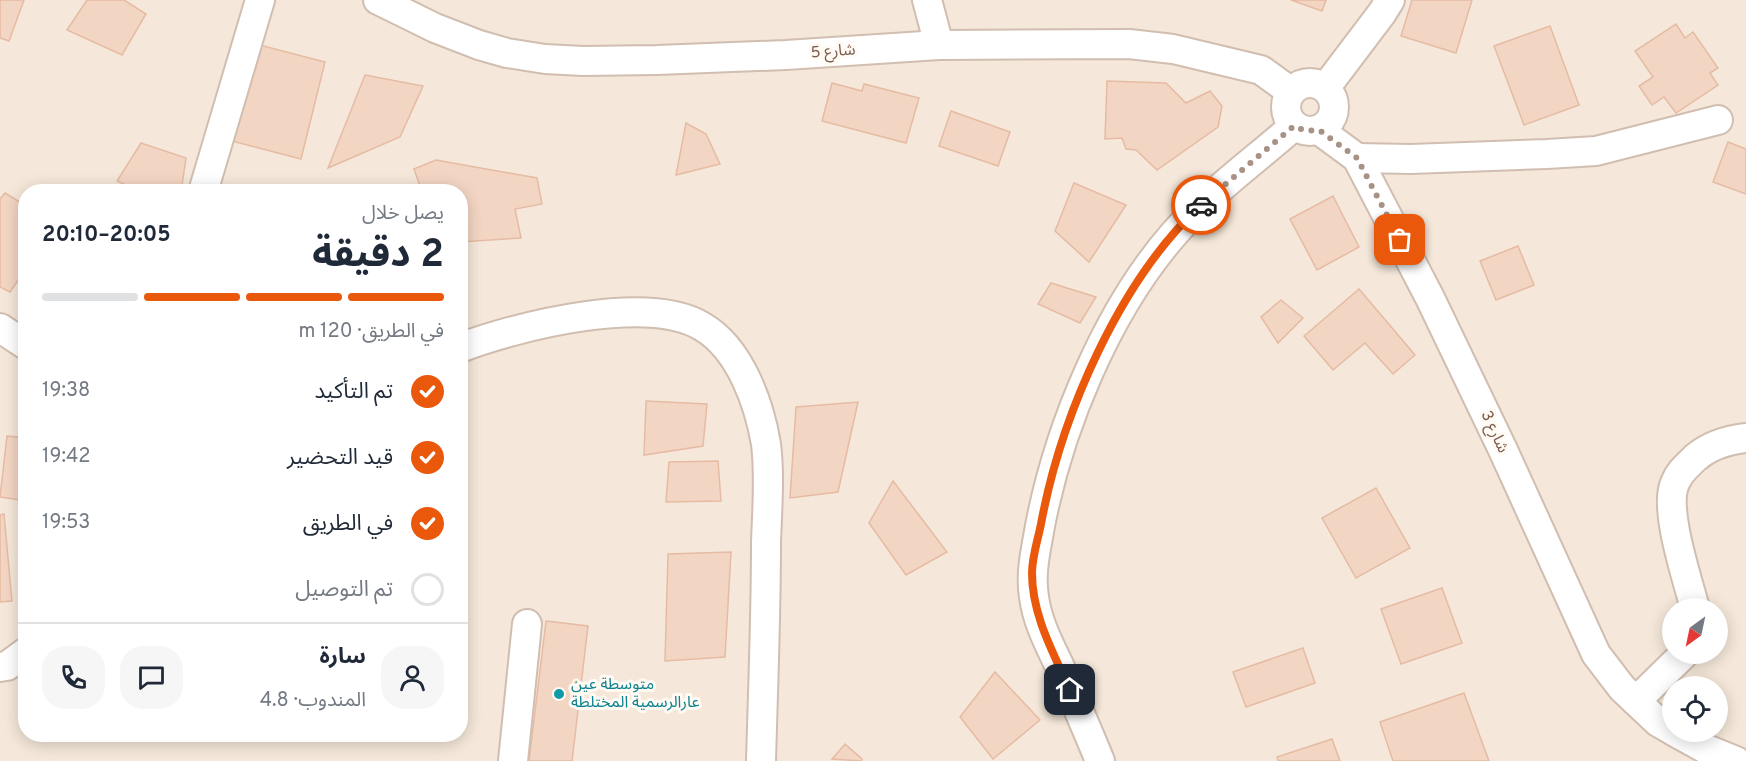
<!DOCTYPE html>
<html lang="ar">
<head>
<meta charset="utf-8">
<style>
  body { margin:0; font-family:Overpass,"Noto Sans Arabic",sans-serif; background:#f6f6f7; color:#1f2937; direction:rtl; height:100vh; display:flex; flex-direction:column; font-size:22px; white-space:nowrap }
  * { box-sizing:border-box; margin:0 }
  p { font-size:20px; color:#747a83 }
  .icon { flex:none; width:33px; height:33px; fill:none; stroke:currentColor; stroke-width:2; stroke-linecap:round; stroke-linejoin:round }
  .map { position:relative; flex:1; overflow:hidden; direction:ltr }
  .details { position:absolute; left:18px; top:184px; width:450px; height:558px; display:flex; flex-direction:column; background:#fff; border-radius:24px; box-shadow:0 3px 15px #0003; direction:rtl }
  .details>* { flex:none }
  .needle { width:39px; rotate:213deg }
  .buttons { position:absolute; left:1662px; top:598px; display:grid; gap:12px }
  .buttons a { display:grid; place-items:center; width:66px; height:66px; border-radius:50%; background:#fff; box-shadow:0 3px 15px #0003; font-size:30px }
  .pin { position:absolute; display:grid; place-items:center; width:51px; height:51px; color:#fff; margin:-26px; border-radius:12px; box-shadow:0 3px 9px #0006 }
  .courier { position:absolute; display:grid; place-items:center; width:60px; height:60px; margin:-30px; border:4px solid #ea580c; border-radius:50%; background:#fff; color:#222; box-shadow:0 2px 8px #0007 }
  .headline em { font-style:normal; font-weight:700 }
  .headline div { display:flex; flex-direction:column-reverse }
  .headline { display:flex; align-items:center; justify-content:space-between; height:102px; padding:0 24px }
  h1 { font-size:39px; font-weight:700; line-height:45px }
  .bar { display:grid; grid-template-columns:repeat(4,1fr); gap:9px 6px; align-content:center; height:72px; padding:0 24px }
  .bar i { height:8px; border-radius:4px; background:#e0e1e3 }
  .bar .on { background:#ea580c }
  .bar p { grid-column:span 4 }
  .line { display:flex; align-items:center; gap:15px; padding:0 24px; border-top:2px solid #e0e1e3 }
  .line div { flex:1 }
  .round { display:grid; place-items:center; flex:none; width:63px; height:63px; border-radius:24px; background:#f6f6f7 }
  ol { padding:0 24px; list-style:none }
  li { display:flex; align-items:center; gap:18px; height:66px }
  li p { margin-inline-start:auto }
  li .icon { padding:6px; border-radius:50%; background:#ea580c; color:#fff; stroke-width:4 }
  li:last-child { color:#747a83 }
  li i { width:33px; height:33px; border:3px solid #e0e1e3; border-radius:50% }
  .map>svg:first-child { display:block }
  .residential { fill:#f5e8da; fill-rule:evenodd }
  .building { fill:#f3d5c3; stroke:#e6bba3; stroke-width:1.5 }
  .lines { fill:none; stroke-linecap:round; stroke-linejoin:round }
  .minor-casing { stroke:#d1beb0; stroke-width:32 }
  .minor { stroke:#fff; stroke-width:28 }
  .done { stroke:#a89285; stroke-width:6; stroke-dasharray:0 10.8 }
  .route { stroke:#ea580c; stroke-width:8 }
  .culture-dot { fill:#0f9aa8; stroke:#fffaf3; stroke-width:2 }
  .labels { text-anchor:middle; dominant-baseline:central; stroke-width:6; stroke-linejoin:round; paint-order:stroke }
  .street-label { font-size:16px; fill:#7a5c4d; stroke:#fffaf3 }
  .culture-label { font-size:16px; fill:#0d838f; stroke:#fffaf3; text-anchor:start }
</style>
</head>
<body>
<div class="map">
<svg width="1746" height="761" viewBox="0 0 1746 761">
  <rect width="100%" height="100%" fill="#fdf6ec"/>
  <!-- residential -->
  <path class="residential" d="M0,0H1746V761H0ZM26,192H460V735H26ZM1672,609H1718V654H1672ZM1672,687H1718V732H1672Z"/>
  <!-- building -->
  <g class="building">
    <polygon points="0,0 24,0 9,41 0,38"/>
    <polygon points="87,0 124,0 146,14 122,55 67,30"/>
    <polygon points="1291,0 1326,0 1322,11"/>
    <polygon points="1412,0 1472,0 1456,53 1401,36"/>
    <polygon points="1676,24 1685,38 1693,32 1718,68 1710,73 1718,85 1676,113 1664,97 1652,105 1639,86 1653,77 1635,51"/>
    <polygon points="1550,26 1579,105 1524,125 1494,46"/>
    <polygon points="252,43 325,62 301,159 228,140"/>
    <polygon points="365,75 423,86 400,137 328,168"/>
    <polygon points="1107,81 1166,83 1186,103 1210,91 1222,106 1218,127 1157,170 1136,150 1126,149 1122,138 1105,139"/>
    <polygon points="832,83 862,91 864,84 919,98 906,143 822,121"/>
    <polygon points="951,111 1010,132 998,166 939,146"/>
    <polygon points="686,123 706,134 720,164 676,175"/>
    <polygon points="1728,142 1746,149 1746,194 1713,182"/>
    <polygon points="141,143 186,158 181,192 140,192 117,181"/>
    <polygon points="436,160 537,178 542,204 515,209 521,238 460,242 460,192 422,192 414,169"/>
    <polygon points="1074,183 1126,205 1089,262 1055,231"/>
    <polygon points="218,184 243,192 216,192"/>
    <polygon points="5,193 26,206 26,269 10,292 0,287 0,199"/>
    <polygon points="1333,196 1359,247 1317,270 1290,219"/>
    <polygon points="1518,246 1534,285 1496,300 1480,261"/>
    <polygon points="1051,283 1096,297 1080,323 1038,304"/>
    <polygon points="1359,289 1415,355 1393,374 1365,343 1333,370 1304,336"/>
    <polygon points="1281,300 1303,318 1278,343 1261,317"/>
    <polygon points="646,401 707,404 703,446 644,455"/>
    <polygon points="858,402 838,492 790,498 796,407"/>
    <polygon points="7,436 26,438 26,501 0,497"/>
    <polygon points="718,461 721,501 666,502 669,462"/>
    <polygon points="893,481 947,552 906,575 869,523"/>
    <polygon points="1376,488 1410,548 1356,578 1322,518"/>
    <polygon points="4,514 12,601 0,602 0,515"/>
    <polygon points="731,552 725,657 665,661 668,554"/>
    <polygon points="1442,588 1462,643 1401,664 1381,609"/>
    <polygon points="546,621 588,626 572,761 529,761"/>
    <polygon points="1303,648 1315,683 1246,707 1233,672"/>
    <polygon points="995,672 1040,720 993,759 960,717"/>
    <polygon points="1464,693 1489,761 1393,761 1380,722"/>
    <polygon points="1332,739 1340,761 1278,761 1277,757"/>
    <polygon points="845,744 862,759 861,761 832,759"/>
  </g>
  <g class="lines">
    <defs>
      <g id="minor">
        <polyline points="378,0 435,28 479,45 507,53 545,59 583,61 657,60 786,55 939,45 1129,44 1173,49 1261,70 1290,91"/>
        <polyline points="927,0 939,45"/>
        <circle cx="1310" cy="107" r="24"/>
        <polyline points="1326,87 1382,13 1390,0"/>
        <polyline points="1319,130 1357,158 1430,298 1503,450 1596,654 1622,688 1658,722 1672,730"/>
        <polyline points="1357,158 1411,159 1547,154 1596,151 1718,120"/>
        <polyline points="203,192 260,0"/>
        <polyline points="0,328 26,345"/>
        <path d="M460,348C517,326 649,293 703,327C740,349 759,403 766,444C770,476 767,511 766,543C766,616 763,688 761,761"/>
        <path d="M1695,609C1688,580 1663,509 1675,483C1679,472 1687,466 1695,458C1709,446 1728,440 1746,438"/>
        <polyline points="0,667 7,666 26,652"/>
        <polyline points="1636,701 1684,654"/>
        <polyline points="1675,732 1704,748 1736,761"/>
        <polyline points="513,761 527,624"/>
        <path d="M1100,761C1087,729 1073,697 1059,665C1049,644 1037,621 1034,597C1030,572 1036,550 1040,526C1059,427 1107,311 1173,235C1208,194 1253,162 1294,126"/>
      </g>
    </defs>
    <!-- minor casing -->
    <use href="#minor" class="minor-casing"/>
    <!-- minor -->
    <use href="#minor" class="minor"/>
  </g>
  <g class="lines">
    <!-- done -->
    <polyline class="done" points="1201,205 1294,126 1306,131 1319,130 1357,158 1400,240"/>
    <!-- route -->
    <path class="route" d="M1070,690C1053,652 1032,615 1032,573C1032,557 1038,539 1041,524C1061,416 1119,281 1201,205"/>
  </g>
  <!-- markers -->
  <circle class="culture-dot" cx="559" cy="694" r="6"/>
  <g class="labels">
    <!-- street labels -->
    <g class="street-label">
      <text transform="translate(833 52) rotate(-4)">شارع 5</text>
      <text transform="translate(1494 432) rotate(65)">شارع 3</text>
    </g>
    <!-- culture labels -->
    <g class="culture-label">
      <text x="571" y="685">متوسطة عين<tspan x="571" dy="18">عارالرسمية المختلطة</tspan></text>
    </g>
  </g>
</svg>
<div class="buttons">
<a><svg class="needle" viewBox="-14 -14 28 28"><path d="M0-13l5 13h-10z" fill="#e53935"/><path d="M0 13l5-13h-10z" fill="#747a83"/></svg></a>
<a><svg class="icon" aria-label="locate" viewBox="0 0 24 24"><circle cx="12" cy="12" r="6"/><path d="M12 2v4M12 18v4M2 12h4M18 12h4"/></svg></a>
</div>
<div class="pin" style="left:1400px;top:240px;background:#ea580c"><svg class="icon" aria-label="bag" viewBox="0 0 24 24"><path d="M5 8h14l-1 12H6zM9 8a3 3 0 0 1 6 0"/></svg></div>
<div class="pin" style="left:1070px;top:690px;background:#1f2937"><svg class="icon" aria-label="home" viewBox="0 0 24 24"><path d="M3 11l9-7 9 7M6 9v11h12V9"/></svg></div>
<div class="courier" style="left:1201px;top:205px"><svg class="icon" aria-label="car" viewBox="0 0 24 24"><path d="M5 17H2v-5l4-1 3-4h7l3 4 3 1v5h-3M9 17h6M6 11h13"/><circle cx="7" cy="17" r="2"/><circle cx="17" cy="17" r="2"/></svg></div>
<section class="details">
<div class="headline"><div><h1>2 دقيقة</h1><p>يصل خلال</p></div><em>20:05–20:10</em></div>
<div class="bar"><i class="on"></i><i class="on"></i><i class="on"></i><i></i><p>في الطريق · 120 m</p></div>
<ol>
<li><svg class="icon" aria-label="check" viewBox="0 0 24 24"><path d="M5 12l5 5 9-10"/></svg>تم التأكيد<p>19:38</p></li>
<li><svg class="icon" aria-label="check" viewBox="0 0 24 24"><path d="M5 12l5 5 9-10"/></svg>قيد التحضير<p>19:42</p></li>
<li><svg class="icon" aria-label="check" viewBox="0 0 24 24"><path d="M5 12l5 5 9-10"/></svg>في الطريق<p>19:53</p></li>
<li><i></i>تم التوصيل</li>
</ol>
<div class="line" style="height:108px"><a class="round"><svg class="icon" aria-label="person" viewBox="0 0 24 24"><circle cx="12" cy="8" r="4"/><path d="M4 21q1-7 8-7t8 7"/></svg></a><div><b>سارة</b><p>المندوب · 4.8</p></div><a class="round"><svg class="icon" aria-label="chat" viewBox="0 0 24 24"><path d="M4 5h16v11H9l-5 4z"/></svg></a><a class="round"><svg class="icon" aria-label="phone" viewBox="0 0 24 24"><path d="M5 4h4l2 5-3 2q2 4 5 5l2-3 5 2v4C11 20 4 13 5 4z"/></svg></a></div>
</section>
</div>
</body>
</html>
